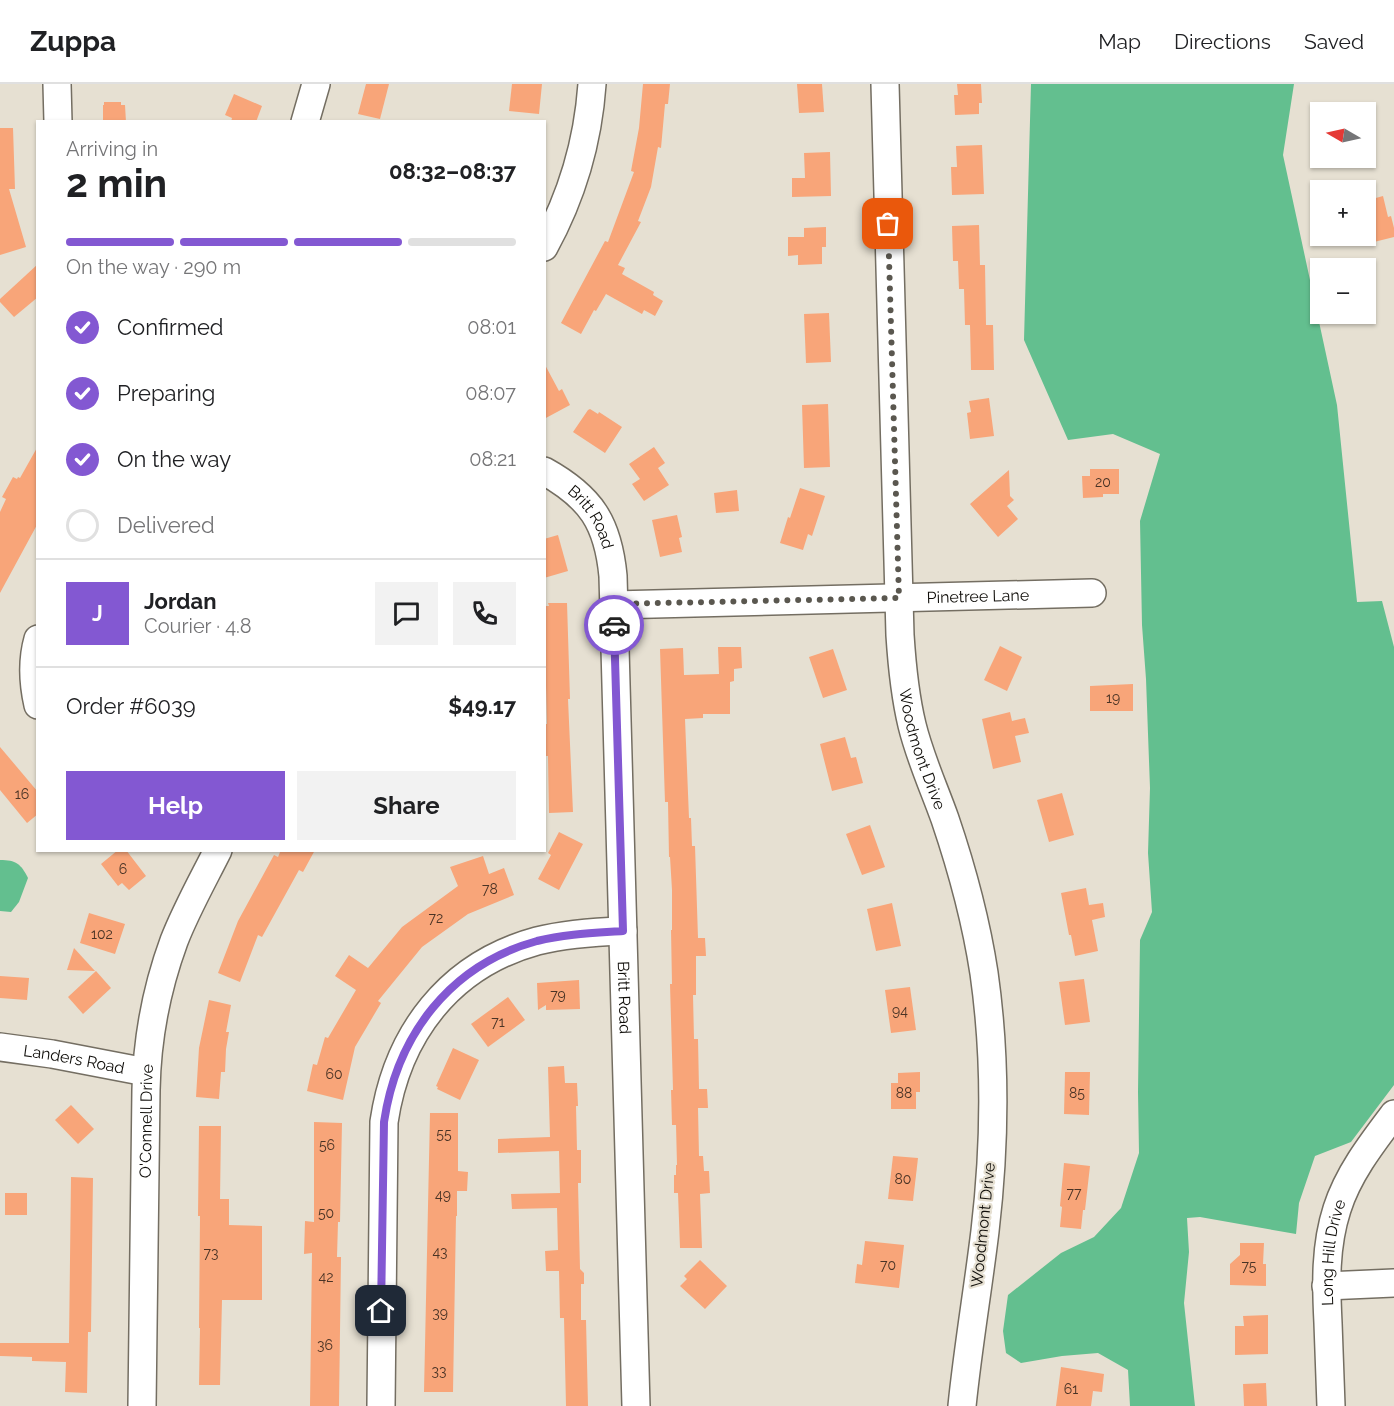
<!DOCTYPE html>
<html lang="en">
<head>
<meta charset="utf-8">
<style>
  body { margin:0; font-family:Raleway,sans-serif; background:#f2f2f2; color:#202124; height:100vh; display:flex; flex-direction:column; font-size:22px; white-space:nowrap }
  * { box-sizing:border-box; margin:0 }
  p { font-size:20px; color:#757577 }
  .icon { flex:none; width:33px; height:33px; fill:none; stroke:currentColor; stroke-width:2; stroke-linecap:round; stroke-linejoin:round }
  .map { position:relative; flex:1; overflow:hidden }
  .details { position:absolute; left:36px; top:36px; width:510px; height:732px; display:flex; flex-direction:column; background:#fff; border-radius:0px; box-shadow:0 2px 4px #0004 }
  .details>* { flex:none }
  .needle { width:39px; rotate:279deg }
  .buttons { position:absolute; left:1310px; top:18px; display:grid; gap:12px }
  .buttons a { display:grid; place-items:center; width:66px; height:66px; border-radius:0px; background:#fff; box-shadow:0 2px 4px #0004; font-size:30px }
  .pin { position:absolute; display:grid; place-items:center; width:51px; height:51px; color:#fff; margin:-26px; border-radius:12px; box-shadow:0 3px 9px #0006 }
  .courier { position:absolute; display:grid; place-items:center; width:60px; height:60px; margin:-30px; border:4px solid #8358d2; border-radius:50%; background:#fff; color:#222; box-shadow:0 2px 8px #0007 }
  .headline em { font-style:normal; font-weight:700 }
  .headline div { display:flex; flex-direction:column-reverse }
  .headline { display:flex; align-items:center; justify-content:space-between; height:102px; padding:0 30px }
  h1 { font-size:39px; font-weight:700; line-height:45px }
  .bar { display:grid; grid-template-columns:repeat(4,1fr); gap:9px 6px; align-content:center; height:72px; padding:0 30px }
  .bar i { height:8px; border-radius:4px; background:#e0e0e0 }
  .bar .current { background:#8358d2 }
  .bar p { grid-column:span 4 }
  .line { display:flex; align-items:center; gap:15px; padding:0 30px; border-top:2px solid #e0e0e0 }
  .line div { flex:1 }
  .round { display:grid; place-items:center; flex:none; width:63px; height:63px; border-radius:0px; background:#f2f2f2 }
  ol { padding:0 30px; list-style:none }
  li { display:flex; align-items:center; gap:18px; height:66px }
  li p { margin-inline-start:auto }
  li .icon { padding:6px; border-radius:50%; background:#8358d2; color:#fff; stroke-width:4 }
  li:last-child { color:#757577 }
  li i { width:33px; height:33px; border:3px solid #e0e0e0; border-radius:50% }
  .button { display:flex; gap:12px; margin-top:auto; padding:12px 30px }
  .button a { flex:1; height:69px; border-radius:0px; background:#8358d2; color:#fff; font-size:24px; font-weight:700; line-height:69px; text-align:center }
  .button a+a { background:#f2f2f2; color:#202124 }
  header { display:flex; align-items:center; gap:36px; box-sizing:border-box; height:84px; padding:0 30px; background:#fff; border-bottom:2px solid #e0e0e0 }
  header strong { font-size:28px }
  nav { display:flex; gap:33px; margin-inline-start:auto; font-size:21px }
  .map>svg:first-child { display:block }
  .forest { fill:#63bf8f }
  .building { fill:#f8a579 }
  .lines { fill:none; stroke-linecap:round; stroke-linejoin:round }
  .minor-casing { stroke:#746e62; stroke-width:30 }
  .minor { stroke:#fff; stroke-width:27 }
  .done { stroke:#5a574f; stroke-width:6; stroke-dasharray:0 10.8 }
  .route { stroke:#8358d2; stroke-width:8 }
  .labels { text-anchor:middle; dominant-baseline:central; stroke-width:4.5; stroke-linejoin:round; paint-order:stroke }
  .number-label { font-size:14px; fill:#493325 }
  .street-label { font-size:16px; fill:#0f0d09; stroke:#e6e0d2 }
</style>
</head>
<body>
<header>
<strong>Zuppa</strong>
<nav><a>Map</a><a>Directions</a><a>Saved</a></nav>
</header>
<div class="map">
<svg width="1394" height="1322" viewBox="0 0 1394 1322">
  <rect width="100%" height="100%" fill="#e6e0d2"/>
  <!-- forest -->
  <g class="forest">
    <polygon points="1031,0 1294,0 1283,71 1337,321 1357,518 1382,517 1394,563 1394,1001 1351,1058 1315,1072 1299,1119 1296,1150 1200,1133 1187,1134 1189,1168 1184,1219 1195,1322 1130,1322 1128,1286 1098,1269 1062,1272 1021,1279 1006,1269 1003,1247 1008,1211 1061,1169 1094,1153 1121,1124 1139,1069 1138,1008 1140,856 1152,828 1148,769 1150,704 1146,595 1142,541 1140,437 1160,370 1113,350 1068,356 1024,256"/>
    <path d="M0,776C16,776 21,780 28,794L19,818L11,828L0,827Z"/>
  </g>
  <!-- building -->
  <g class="building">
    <polygon points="366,0 389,0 380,35 358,30"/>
    <polygon points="512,0 542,0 539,30 509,27"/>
    <polygon points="643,0 670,0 668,20 665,20 661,64 658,63 651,103 638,137 641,138 618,181 625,184 622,190 654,208 653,211 663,217 655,232 644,226 642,230 606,210 596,227 594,226 581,250 561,239 605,157 608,158 634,88 631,87 639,44"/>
    <polygon points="797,0 822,0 824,28 799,29"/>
    <polygon points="957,0 981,0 982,19 979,19 979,30 955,31 954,11 958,11"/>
    <polygon points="234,10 262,22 256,38 231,38 232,34 225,31"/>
    <polygon points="104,18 121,18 121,21 125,21 126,38 103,38 103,21 104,21"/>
    <polygon points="0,44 13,44 15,105 9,105 26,163 0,171"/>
    <polygon points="982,61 984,110 952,111 951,83 957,83 956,62"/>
    <polygon points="830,68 831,112 792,113 792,94 805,94 804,69"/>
    <polygon points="1383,112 1388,133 1391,132 1394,144 1394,153 1370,159 1365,136 1365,117"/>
    <polygon points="979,141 980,181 985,181 986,241 993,241 994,286 971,286 970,241 965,241 964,205 959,205 958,177 953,177 952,142"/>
    <polygon points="826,143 826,163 822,163 822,180 798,181 798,171 788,172 788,153 804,153 804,144"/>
    <polygon points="38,180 38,213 14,233 0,218 0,215"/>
    <polygon points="829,229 831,278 806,279 804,230"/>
    <polygon points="544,279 559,307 562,305 570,321 544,335"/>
    <polygon points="989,314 994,352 970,355 967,329 971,328 969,317"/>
    <polygon points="828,320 830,383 804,384 802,321"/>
    <polygon points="590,325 598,330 599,328 622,343 605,369 573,348 588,326"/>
    <polygon points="38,362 38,439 0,509 0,428 6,415 2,413 13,393 17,395 18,393 20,394"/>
    <polygon points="654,363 665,379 658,384 669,401 644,417 632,400 640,395 629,380"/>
    <polygon points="1090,385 1119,385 1119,410 1103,410 1103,413 1083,414 1082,392 1090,392"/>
    <polygon points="1009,386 1010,412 1014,416 1007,422 1018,435 998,453 970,420"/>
    <polygon points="800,404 825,412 812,452 808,450 803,466 780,459 788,433 790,434"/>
    <polygon points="737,406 739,427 716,429 714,409"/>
    <polygon points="677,431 682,453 679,454 682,468 660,473 652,436"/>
    <polygon points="558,451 568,487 544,494 544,455"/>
    <polygon points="548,519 567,519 570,615 568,615 573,728 549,729 548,672 544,672 544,640 547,640 546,602 544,602 544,522 549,522"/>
    <polygon points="1000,562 1022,573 1007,607 984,596"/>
    <polygon points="718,563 741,563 742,584 734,585 734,597 730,598 730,630 703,630 703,634 685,635 689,734 691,734 692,762 695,762 698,854 705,854 706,872 696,872 696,911 693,911 694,955 698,955 699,1005 707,1005 708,1024 698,1024 699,1072 703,1072 704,1087 709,1087 710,1109 700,1110 702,1164 680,1164 678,1109 674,1109 674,1091 676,1091 676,1081 677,1081 676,1041 672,1041 671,1006 673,1006 670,900 672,900 671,846 672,846 672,806 670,773 669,773 668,718 665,718 660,565 683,564 684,591 719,590"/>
    <polygon points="833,565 847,606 823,614 809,573"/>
    <polygon points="1133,600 1133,627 1090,627 1090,602"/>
    <polygon points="1010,628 1012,637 1025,634 1029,649 1015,652 1021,678 993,685 982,635"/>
    <polygon points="845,653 851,674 856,673 863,699 832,707 820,660"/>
    <polygon points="0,663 38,708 38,730 27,739 0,706"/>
    <polygon points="1062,709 1074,751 1049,758 1037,716"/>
    <polygon points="870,741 885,783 862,791 846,750"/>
    <polygon points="559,748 583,760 559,806 538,795 551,771 548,769"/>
    <polygon points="118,766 126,766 146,792 129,806 122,799 118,802 101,780"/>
    <polygon points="281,766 315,766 303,788 299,786 262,853 258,851 240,898 218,889 238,837 274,771 278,773"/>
    <polygon points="483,772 489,790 504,784 514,811 468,830 422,863 378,917 381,919 355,963 343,1016 307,1007 313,980 317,981 325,953 328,954 356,906 335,892 349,871 368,884 402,843 458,802 450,783"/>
    <polygon points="1086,804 1089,821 1103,819 1105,833 1092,836 1098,867 1075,872 1071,851 1069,851 1061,809"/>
    <polygon points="892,819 901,862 876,867 867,825"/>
    <polygon points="89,829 125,840 115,870 80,859"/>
    <polygon points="74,864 95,887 67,886"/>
    <polygon points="96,887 111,904 83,930 68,913"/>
    <polygon points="0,892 29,894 27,916 0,914"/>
    <polygon points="1084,895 1090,938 1065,941 1059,898"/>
    <polygon points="579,896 580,925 546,926 546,921 538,926 537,899"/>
    <polygon points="910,903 916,946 891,949 885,906"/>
    <polygon points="508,913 525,936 488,963 471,940"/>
    <polygon points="209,916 231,921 226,948 229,948 226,965 225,988 221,988 219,1015 196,1013 199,964"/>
    <polygon points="453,964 479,976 460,1016 437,1005 438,1003 436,1002"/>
    <polygon points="564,982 565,999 577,999 578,1022 576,1022 577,1066 581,1066 581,1099 578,1099 580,1185 584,1189 584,1200 581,1200 581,1236 586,1236 588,1322 566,1322 564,1234 560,1234 559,1187 546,1187 545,1167 558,1166 557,1124 512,1125 511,1110 560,1109 559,1067 498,1069 498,1055 550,1053 548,983"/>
    <polygon points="920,988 920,1008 916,1008 916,1025 891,1025 891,999 898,999 898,989"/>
    <polygon points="1065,988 1090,988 1089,1031 1064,1030"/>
    <polygon points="71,1021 94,1045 78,1060 55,1036"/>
    <polygon points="430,1029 458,1029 458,1087 468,1088 467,1107 457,1107 457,1132 456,1132 453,1308 424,1308"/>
    <polygon points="314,1038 342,1039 340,1138 338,1138 337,1173 341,1173 339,1322 310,1322 312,1169 304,1170 305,1137 314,1138"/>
    <polygon points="199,1042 221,1042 220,1115 229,1115 229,1141 262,1142 262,1216 222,1216 220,1301 199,1301 200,1244 199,1244 200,1132 198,1132"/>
    <polygon points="893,1072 918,1074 913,1117 888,1115"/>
    <polygon points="1064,1079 1090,1082 1085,1126 1083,1126 1081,1145 1060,1143 1062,1123 1060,1122"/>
    <polygon points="71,1093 93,1094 91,1248 88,1248 87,1309 65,1308 66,1278 32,1277 32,1273 0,1272 0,1259 69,1259"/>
    <rect x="5" y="1109" width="22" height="22"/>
    <polygon points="865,1157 904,1161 899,1204 855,1199 857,1180 862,1181"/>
    <polygon points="1240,1159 1264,1159 1263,1180 1266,1180 1266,1202 1230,1201 1230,1180 1240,1171"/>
    <polygon points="700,1176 727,1202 705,1225 680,1202 687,1195 684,1192"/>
    <polygon points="1268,1231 1268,1270 1235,1271 1235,1242 1244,1242 1243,1232"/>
    <polygon points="1061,1283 1104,1290 1102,1308 1093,1307 1091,1322 1056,1322"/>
    <polygon points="1266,1299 1267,1322 1244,1322 1243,1300"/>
  </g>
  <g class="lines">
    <defs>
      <g id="minor">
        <polyline points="57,0 58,38"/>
        <path id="s1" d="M885,0L900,551C902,582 905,612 912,641C920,674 934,704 945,735C962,785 976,837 984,889C996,973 995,1062 985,1147C978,1205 968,1263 962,1322"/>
        <polyline points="305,38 316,0"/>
        <path d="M544,163C572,112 588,58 592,0"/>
        <path id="s2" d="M544,387C591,413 608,439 613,492L636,1322"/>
        <path id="s3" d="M614,521L1092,509"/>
        <path d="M38,555C32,576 33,599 38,621"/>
        <path id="s4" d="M0,963L52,970L146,988"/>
        <polyline points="1326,1202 1394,1199"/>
        <path id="s5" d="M142,1322L146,1006C147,954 156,906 174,857C186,826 203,796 218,766"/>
        <path d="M381,1322L384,1038C397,950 449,881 537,857C565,850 594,848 623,847"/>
        <path id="s6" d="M1331,1322C1330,1294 1329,1267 1328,1239C1326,1200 1325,1162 1337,1125C1348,1090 1372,1059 1394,1030"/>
      </g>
    </defs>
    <!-- minor casing -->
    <use href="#minor" class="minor-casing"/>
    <!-- minor -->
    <use href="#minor" class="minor"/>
  </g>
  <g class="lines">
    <!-- done -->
    <polyline class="done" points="614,541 614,520 899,514 888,140"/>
    <!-- route -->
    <path class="route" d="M381,1227L384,1038C397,951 450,881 537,857C565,850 594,849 623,847L614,541"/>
  </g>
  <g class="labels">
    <!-- number labels -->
    <g class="number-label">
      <text x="1103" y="398">20</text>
      <text x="1113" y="614">19</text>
      <text x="22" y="710">16</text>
      <text x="123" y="785">6</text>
      <text x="490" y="805">78</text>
      <text x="436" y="834">72</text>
      <text x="102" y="850">102</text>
      <text x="558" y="911">79</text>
      <text x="900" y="927">94</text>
      <text x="498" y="938">71</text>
      <text x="334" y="990">60</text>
      <text x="904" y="1009">88</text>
      <text x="1077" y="1009">85</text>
      <text x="444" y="1050">55</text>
      <text x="327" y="1061">56</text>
      <text x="903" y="1095">80</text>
      <text x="1074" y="1109">77</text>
      <text x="443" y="1111">49</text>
      <text x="326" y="1129">50</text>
      <text x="440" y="1168">43</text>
      <text x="211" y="1169">73</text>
      <text x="888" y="1181">70</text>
      <text x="1249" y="1182">75</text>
      <text x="326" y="1193">42</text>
      <text x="440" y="1229">39</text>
      <text x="325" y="1261">36</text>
      <text x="439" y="1287">33</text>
      <text x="1071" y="1305">61</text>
    </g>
    <!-- street labels -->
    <g class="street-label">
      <text stroke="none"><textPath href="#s2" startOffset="68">Britt Road</textPath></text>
      <text stroke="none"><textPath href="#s3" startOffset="364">Pinetree Lane</textPath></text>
      <text stroke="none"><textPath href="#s1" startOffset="668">Woodmont Drive</textPath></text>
      <text stroke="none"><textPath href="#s2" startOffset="554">Britt Road</textPath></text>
      <text stroke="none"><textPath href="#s4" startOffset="75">Landers Road</textPath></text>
      <text stroke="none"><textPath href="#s5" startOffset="285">O'Connell Drive</textPath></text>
      <text transform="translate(983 1141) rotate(-84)">Woodmont Drive</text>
      <text stroke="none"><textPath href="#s6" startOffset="154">Long Hill Drive</textPath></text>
    </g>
  </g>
</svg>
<div class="buttons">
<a><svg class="needle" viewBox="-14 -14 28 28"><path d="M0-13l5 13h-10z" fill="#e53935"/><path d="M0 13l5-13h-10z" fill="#757577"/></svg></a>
<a>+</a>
<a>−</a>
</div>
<div class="pin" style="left:888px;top:140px;background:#ea580c"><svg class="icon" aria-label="bag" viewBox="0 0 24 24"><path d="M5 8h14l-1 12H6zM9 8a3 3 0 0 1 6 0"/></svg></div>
<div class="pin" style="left:381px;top:1227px;background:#1f2937"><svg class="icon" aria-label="home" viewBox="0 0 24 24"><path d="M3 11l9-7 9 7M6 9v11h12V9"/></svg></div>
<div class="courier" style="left:614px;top:541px"><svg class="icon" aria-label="car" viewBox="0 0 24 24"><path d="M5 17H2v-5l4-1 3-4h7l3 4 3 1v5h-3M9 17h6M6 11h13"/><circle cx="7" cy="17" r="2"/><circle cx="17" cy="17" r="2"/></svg></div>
<section class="details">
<div class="headline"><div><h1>2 min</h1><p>Arriving in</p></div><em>08:32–08:37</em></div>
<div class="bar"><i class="current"></i><i class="current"></i><i class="current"></i><i></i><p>On the way · 290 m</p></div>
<ol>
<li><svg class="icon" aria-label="check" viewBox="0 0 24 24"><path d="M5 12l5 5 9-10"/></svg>Confirmed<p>08:01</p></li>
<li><svg class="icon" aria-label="check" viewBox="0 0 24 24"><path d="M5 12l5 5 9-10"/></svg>Preparing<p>08:07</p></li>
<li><svg class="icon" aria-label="check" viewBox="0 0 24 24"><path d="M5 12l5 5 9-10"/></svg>On the way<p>08:21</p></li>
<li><i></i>Delivered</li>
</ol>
<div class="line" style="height:108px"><b class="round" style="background:#8358d2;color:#fff">J</b><div><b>Jordan</b><p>Courier · 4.8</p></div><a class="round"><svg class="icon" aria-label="chat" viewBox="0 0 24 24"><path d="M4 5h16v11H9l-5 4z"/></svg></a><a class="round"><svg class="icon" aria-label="phone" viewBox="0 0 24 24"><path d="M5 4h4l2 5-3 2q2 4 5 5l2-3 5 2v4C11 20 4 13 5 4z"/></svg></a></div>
<div class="line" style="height:78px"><div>Order #6039</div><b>$49.17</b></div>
<div class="button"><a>Help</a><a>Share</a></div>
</section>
</div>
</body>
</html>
